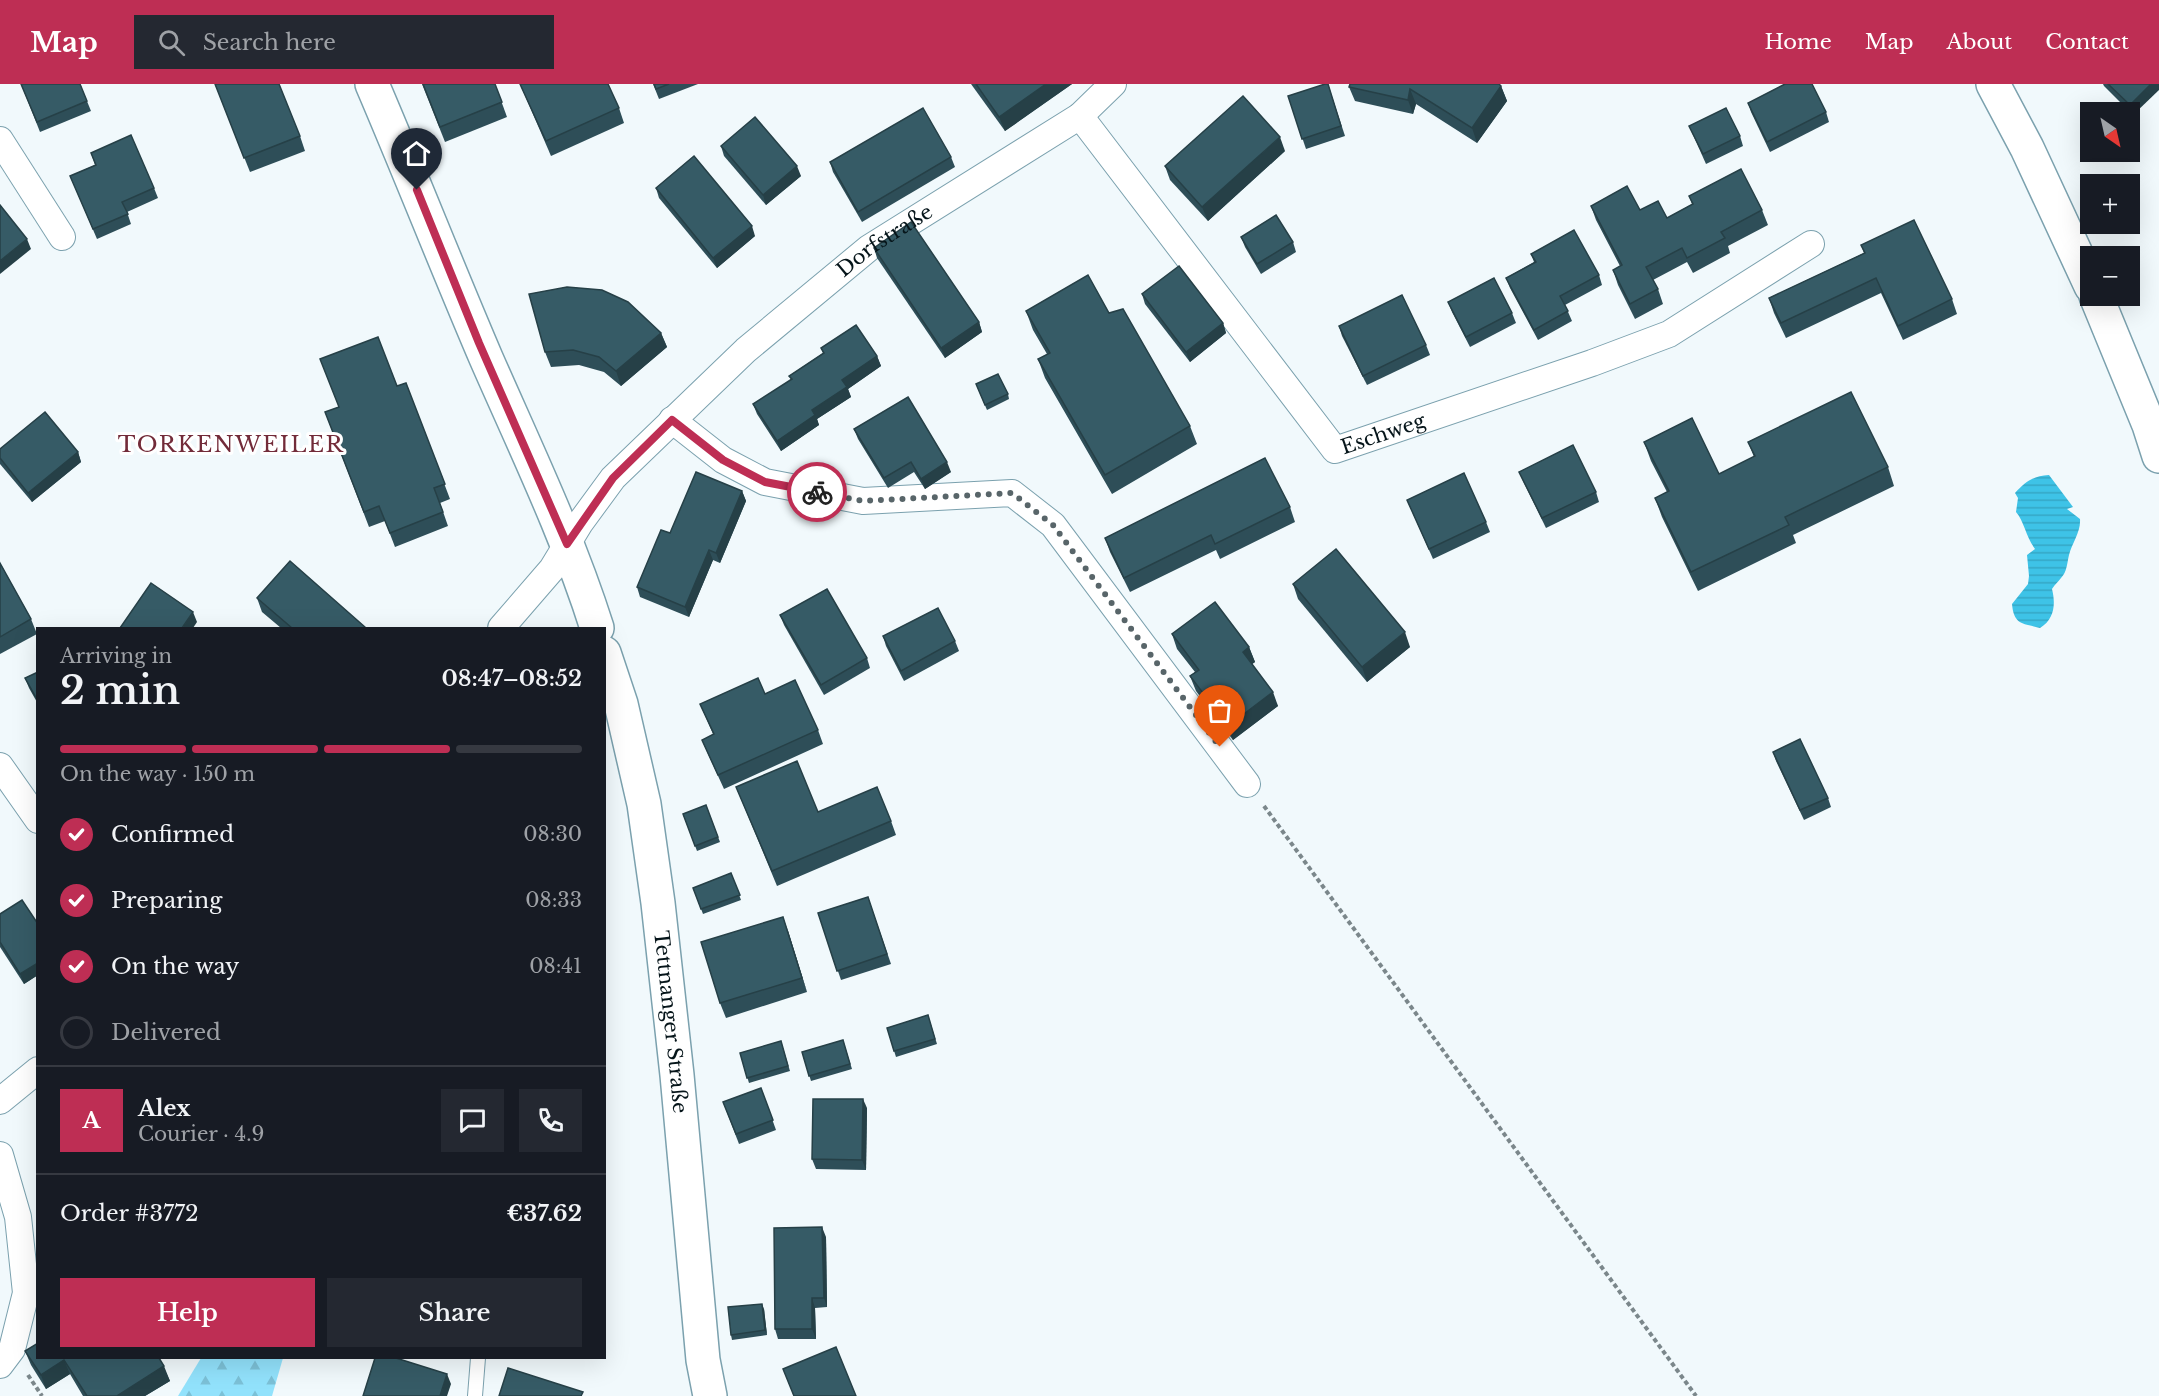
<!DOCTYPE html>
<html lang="en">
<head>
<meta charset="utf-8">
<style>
  body { margin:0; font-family:"Libre Baskerville",serif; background:#242831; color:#f1f3f6; height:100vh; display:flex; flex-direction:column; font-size:22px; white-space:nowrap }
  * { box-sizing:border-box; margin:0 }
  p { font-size:20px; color:#9ea1a6 }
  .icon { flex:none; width:33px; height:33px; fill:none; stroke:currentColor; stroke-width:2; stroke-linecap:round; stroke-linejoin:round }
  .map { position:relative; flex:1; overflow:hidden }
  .sheet { position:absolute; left:36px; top:543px; width:570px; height:732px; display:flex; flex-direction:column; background:#171b24; border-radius:0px; box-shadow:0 6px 24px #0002 }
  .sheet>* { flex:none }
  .needle { width:39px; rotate:146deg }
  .controls { position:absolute; left:2080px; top:18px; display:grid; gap:12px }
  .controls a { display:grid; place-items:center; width:60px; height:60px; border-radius:0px; background:#171b24; box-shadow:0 6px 24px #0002; font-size:30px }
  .pin { position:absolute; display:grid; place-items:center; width:51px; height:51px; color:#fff; margin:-62px -26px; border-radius:50% 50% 50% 0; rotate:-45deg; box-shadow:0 0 6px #0007 }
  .pin .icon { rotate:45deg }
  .courier { position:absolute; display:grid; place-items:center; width:60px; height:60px; margin:-30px; border:4px solid #be2e54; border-radius:50%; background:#fff; color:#222; box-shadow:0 2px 8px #0007 }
  .overview em { font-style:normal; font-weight:600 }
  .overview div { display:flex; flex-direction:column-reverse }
  .overview { display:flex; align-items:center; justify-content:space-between; height:102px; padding:0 24px }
  h1 { font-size:39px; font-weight:600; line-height:45px }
  .bar { display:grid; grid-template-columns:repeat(4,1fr); gap:9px 6px; align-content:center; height:72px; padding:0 24px }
  .bar i { height:8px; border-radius:4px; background:#363941 }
  .bar .current { background:#be2e54 }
  .bar p { grid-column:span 4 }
  .line { display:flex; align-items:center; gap:15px; padding:0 24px; border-top:2px solid #363941 }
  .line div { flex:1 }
  .round { display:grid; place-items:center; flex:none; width:63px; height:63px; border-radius:0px; background:#242831 }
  ol { padding:0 24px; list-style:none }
  li { display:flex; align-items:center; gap:18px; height:66px }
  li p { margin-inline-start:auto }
  li .icon { padding:6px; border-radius:50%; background:#be2e54; color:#fff; stroke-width:4 }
  li:last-child { color:#9ea1a6 }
  li i { width:33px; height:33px; border:3px solid #363941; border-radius:50% }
  .button { display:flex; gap:12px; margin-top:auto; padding:12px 24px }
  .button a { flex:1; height:69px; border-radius:0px; background:#be2e54; color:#fff; font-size:24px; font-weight:600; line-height:69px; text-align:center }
  .button a+a { background:#242831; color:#f1f3f6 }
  header { display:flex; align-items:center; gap:36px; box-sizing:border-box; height:84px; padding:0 30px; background:#be2e54; color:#fff }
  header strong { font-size:28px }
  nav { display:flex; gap:33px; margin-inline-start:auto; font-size:21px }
  .search { width:420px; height:54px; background:#242831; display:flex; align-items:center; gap:15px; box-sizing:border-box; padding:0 21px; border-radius:0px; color:#9ea1a6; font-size:22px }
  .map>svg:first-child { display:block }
  .forest { fill:url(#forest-firs) }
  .water { fill:url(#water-rules) }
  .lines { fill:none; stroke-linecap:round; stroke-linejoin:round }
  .lane-casing { stroke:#7ba1ae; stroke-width:16 }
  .street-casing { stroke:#7ba1ae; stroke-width:28 }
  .secondary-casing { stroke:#7ba1ae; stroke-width:36 }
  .path { stroke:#7b878b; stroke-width:4; stroke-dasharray:4.5 3; stroke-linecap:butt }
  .lane { stroke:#fff; stroke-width:14 }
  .street { stroke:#fff; stroke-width:26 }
  .secondary { stroke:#fff; stroke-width:33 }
  .wall { fill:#2e4e58 }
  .shaded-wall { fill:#264047 }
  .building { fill:#365b66; stroke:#264047; stroke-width:1.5 }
  .done { stroke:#586569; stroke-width:6; stroke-dasharray:0 10.8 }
  .route { stroke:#be2e54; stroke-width:8 }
  .labels { text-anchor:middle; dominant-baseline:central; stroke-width:6; stroke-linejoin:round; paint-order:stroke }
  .street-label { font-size:20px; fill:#06151a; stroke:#fff }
  .quarter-label { font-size:22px; letter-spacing:1.5px; fill:#722b39; stroke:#fff }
</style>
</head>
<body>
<header>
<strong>Map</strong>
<div class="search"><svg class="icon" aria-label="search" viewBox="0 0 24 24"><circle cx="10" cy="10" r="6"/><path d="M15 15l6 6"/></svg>Search here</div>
<nav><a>Home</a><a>Map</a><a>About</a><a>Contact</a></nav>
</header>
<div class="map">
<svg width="2159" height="1312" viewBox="0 0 2159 1312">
  <defs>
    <pattern id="forest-firs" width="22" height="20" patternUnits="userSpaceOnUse" patternTransform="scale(1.5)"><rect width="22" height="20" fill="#92e2fc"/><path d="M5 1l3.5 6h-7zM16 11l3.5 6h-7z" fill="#7cc1d7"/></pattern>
    <pattern id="water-rules" width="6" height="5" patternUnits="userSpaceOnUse" patternTransform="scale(1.5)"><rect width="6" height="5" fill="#3ec3e7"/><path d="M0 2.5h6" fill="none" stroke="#35a7c6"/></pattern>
  </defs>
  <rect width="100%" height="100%" fill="#f1f9fc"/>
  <!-- forest -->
  <polygon class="forest" points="201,1274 283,1274 272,1312 178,1312"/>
  <!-- water -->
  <path class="water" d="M2049,391L2073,423L2067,425L2080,435C2081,448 2072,459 2069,471C2067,479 2067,488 2061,494C2058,498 2055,500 2052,505C2056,521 2054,535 2040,544C2022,539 2014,541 2012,520L2028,500L2029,492L2027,471L2035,465C2026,453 2024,437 2016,428L2018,414L2015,409C2026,397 2033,392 2049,391Z"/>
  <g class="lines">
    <defs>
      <polyline id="lane" points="475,1312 478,1274"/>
      <g id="street">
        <path id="s1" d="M1080,32L1335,366L1592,279L1669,250L1811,160"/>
        <polyline points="0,56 62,153"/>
        <polyline points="672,336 723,376 765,398 863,417 1012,409 1053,441 1247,700"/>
        <path id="s2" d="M501,544L552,485L580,439L613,394L746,266L869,164L1080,32L1113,0"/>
        <polyline points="0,682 38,736"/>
        <polyline points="0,1017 38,986"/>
        <polyline points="0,1071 18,1133 26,1209 12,1265 0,1281"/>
      </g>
      <g id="secondary">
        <path d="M372,0C411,91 447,183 486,274C525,363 568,452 597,544"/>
        <polyline points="1993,0 2027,64 2091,202"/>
        <polyline points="2096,212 2149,341 2159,372"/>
        <path id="s3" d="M604,569L621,620L644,720L658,819L677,991L703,1276L710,1312"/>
      </g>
    </defs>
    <!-- lane casing -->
    <use href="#lane" class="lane-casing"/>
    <!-- street casing -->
    <use href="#street" class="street-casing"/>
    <!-- secondary casing -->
    <use href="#secondary" class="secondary-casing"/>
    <!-- path -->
    <g class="path">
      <polyline points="1264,722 1696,1312"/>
      <polyline points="28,1291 42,1312"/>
    </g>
    <!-- lane -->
    <use href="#lane" class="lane"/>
    <!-- street -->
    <use href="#street" class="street"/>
    <!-- secondary -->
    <use href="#secondary" class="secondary"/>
  </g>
  <!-- wall -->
  <g class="wall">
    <polygon points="21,0 80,0 91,27 40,48"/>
    <polygon points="215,0 300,52 305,67 250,88"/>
    <polygon points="422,0 495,0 507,33 445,58"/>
    <polygon points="520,0 619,24 624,39 551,72"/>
    <polygon points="653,0 698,0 659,15"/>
    <polygon points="971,0 1072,0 1005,47"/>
    <polygon points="1328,0 1345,52 1306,65 1288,12"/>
    <polygon points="2103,0 2159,0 2133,31 2104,2"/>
    <polygon points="1501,2 1507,17 1477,59 1416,20 1413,30 1355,17 1349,3"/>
    <polygon points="1748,19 1826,28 1829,38 1770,68 1751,28"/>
    <polygon points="1689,42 1740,52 1743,62 1706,80"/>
    <polygon points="721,62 801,92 766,121 724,72"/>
    <polygon points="1285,67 1208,137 1170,96 1165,82"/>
    <polygon points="91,69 154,104 158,114 127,128 131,140 97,155 70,92 95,81"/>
    <polygon points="951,73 955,83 862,138 833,88 830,78"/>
    <polygon points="656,104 755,152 717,184 659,114"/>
    <polygon points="1689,112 1762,126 1768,141 1728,162 1730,169 1693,189 1687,178 1653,196 1658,205 1663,220 1635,235 1618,201 1613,186 1620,182 1596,136 1591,122 1640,126 1667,134 1692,120"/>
    <polygon points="1241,153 1293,158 1296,168 1261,190 1245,163"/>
    <polygon points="1861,161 1952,215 1957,230 1903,256 1881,209 1786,254 1774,229 1769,214 1864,169"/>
    <polygon points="874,164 979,238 982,248 945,274 877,174"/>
    <polygon points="1531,170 1599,191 1602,201 1565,221 1572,237 1538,256 1510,204 1506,194 1534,178"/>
    <polygon points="1142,210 1223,239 1226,249 1190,278 1145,220"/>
    <polygon points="1448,218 1512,229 1516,239 1470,263 1452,228"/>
    <polygon points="1026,227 1109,229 1190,342 1197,360 1112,410 1045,294 1038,275 1047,270 1033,246"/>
    <polygon points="1339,242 1426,261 1430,271 1367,301 1342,252"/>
    <polygon points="661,249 667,263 621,302 604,288 579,281 551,283 545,268"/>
    <polygon points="821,264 877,272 881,282 848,305 851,313 817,335 819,341 781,367 757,330 753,320 791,296 789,292 823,269"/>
    <polygon points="406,299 450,415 440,419 448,442 395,463 385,437 369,443 325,328"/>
    <polygon points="978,305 1008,310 1009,315 987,326"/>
    <polygon points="854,345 951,388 925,405 914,388 888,404 858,355"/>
    <polygon points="1644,358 1719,390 1754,373 1748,358 1888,383 1894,402 1793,451 1796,459 1698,507 1662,433 1655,414 1667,408 1651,377"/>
    <polygon points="0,365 78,368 81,378 32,418 0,380"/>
    <polygon points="1519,388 1596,408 1599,418 1546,444 1523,397"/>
    <polygon points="742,407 746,417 720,479 713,476 689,533 640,513 637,503 670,449"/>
    <polygon points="1407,416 1486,438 1490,448 1433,475"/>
    <polygon points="1290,423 1295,438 1220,475 1216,466 1130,508 1110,468 1105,454"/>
    <polygon points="0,479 31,535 37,550 0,570"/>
    <polygon points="1293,500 1410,563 1367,598 1298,515"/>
    <polygon points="257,514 366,544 281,544 262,528"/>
    <polygon points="780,531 867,574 870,584 824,611 784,541"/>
    <polygon points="1172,550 1249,563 1255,578 1252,580 1278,622 1233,656 1196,607 1190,592 1195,588 1177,565"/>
    <polygon points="883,552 955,557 959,567 904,597 886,562"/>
    <polygon points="38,588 38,620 29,604 25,594"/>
    <polygon points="765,610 818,646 823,660 724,705 708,670 702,656 713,650 700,620"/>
    <polygon points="1773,668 1828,714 1831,723 1804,736 1776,677"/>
    <polygon points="736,703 818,728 891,737 896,751 777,802"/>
    <polygon points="706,721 720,758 697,767 683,730"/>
    <polygon points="731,789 741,816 703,830 693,804"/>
    <polygon points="868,813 891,880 841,896 818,829"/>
    <polygon points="0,830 38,840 38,891 24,900 0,863"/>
    <polygon points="788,847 807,908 726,934 720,919"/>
    <polygon points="928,931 937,960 896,973 887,944"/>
    <polygon points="843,956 852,985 811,997 802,968"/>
    <polygon points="781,957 790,987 749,999 740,969"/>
    <polygon points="761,1004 776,1046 739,1060 723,1018"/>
    <polygon points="867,1024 866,1086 816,1085 812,1075"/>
    <polygon points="826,1153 827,1223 815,1224 816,1255 778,1255 775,1245"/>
    <polygon points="764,1225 767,1251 732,1256 731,1251"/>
    <polygon points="25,1267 159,1274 170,1297 145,1312 83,1312 70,1290 46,1305 31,1281"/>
  </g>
  <!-- shaded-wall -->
  <g class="shaded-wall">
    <polygon points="1046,0 1072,0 1005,47 999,33"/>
    <polygon points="2151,0 2159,0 2159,6 2133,31 2130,21"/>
    <polygon points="1501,2 1507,17 1477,59 1472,44"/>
    <polygon points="1410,5 1416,20 1413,30 1408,16"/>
    <polygon points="1280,53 1285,67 1208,137 1202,123"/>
    <polygon points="797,82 801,92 766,121 763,111"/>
    <polygon points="752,142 755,152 717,184 713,174"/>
    <polygon points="27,155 31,165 0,190 0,177"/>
    <polygon points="979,238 982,248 945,274 941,264"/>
    <polygon points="1223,239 1226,249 1190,278 1186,268"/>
    <polygon points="661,249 667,263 621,302 616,287"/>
    <polygon points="877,272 881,282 848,305 851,313 817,335 819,341 781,367 777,357 812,326 842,296"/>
    <polygon points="78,368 81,378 32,418 28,409"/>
    <polygon points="947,378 951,388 925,405 921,395"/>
    <polygon points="742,407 746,417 720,479 716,469"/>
    <polygon points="709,466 713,476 689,533 685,523"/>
    <polygon points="193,528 197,538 193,544 182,544"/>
    <polygon points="1405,548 1410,563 1367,598 1362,583"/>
    <polygon points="1249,563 1255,578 1248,583 1243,568"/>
    <polygon points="1273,608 1278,622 1233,656 1228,642"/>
    <polygon points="783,833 788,847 807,908 802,894"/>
    <polygon points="38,879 38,891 24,900 20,890"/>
    <polygon points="863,1015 867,1024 866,1086 862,1076"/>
    <polygon points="822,1143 826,1153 827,1223 824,1214"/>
    <polygon points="812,1214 815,1224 816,1255 812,1245"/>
    <polygon points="762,1220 764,1225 767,1251 765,1246"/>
    <polygon points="64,1276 70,1290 46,1305 41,1291"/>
    <polygon points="164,1282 170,1297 145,1312 117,1312"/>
    <polygon points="447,1290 451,1300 447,1312 440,1312"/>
  </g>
  <!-- building -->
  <g class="building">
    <polygon points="21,0 80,0 87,17 37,38"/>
    <polygon points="215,0 279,0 300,52 244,74"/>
    <polygon points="423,0 495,0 502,18 440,43"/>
    <polygon points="520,0 608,0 619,24 546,57"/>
    <polygon points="654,0 669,0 656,5"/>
    <polygon points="976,0 1046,0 999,33"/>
    <polygon points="1325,0 1328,0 1341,42 1302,55 1288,12"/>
    <polygon points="1350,0 1499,0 1501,2 1472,44 1410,5 1408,16 1349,3"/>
    <polygon points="1785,0 1812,0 1826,28 1767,58 1748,19"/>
    <polygon points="2108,0 2151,0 2130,21"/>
    <polygon points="1243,12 1280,53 1202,123 1165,82"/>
    <polygon points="923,24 951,73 858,128 830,78"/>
    <polygon points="1726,24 1740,52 1703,70 1689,42"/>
    <polygon points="755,33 797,82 763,111 721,62"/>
    <polygon points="131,51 154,104 122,118 128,130 93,145 70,92 96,81 91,69"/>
    <polygon points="694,72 752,142 713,174 656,104"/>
    <polygon points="1741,85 1762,126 1721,148 1725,154 1687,174 1682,164 1646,183 1658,205 1630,220 1613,186 1622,181 1591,122 1627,102 1640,126 1658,117 1667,134 1693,120 1689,112"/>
    <polygon points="0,121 27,155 0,177"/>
    <polygon points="1276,131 1293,158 1257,180 1241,153"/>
    <polygon points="1914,136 1952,215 1898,242 1876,194 1781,239 1769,214 1865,169 1861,161"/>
    <polygon points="911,138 979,238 941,264 874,164"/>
    <polygon points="1574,146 1599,191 1560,212 1568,227 1534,246 1506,194 1536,178 1531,170"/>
    <polygon points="1179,182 1223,239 1186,268 1142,210"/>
    <polygon points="1088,191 1109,229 1123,225 1190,342 1105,391 1038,275 1050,269 1026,227"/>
    <polygon points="1494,194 1512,229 1466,253 1448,218"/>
    <polygon points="567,203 602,206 628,218 661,249 616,287 599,273 573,266 545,268 529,210"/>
    <polygon points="1402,211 1426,261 1363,292 1339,242"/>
    <polygon points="856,241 877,272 842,296 847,303 812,326 815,331 777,357 753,320 792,295 789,292 824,269 821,264"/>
    <polygon points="378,253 397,302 406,299 445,400 434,404 443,428 390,449 379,422 364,428 325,328 339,323 320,275"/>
    <polygon points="998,290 1008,310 985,321 976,300"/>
    <polygon points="1851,308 1888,383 1785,433 1789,441 1691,488 1655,414 1669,407 1644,358 1692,334 1719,390 1755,372 1748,358"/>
    <polygon points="908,313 947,378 921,395 911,378 884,394 854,345"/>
    <polygon points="45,328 78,368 28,409 0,374 0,365"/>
    <polygon points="1573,361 1596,408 1542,434 1519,388"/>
    <polygon points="1265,374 1290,423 1215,460 1211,451 1124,494 1105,454"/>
    <polygon points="696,388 742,407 716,469 709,466 685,523 637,503 661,446 670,449"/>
    <polygon points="1464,389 1486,438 1429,465 1407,416"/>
    <polygon points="1336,465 1405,548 1362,583 1293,500"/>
    <polygon points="290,477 366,544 292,544 257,514"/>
    <polygon points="0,479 31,535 0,553"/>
    <polygon points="151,499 193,528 182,544 120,544"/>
    <polygon points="827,505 867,574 821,601 780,531"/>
    <polygon points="1215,518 1249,563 1243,568 1273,608 1228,642 1190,592 1199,586 1172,550"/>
    <polygon points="938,524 955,557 901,587 883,552"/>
    <polygon points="38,588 38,617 25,594"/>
    <polygon points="758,594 765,610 795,596 818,646 718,691 702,656 714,650 700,620"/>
    <polygon points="1800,655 1828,714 1800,726 1773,668"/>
    <polygon points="797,677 818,728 877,703 891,737 772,787 736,703"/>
    <polygon points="706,721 718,753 695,762 683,730"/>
    <polygon points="731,789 740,811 701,825 693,804"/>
    <polygon points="868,813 887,870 837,887 818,829"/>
    <polygon points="22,816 38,840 38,879 20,890 0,858 0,830"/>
    <polygon points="783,833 802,894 720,919 701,858"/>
    <polygon points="928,931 935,955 894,967 887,944"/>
    <polygon points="843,956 850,980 809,992 802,968"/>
    <polygon points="781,957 788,982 747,994 740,969"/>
    <polygon points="761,1004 773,1036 736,1050 723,1018"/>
    <polygon points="813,1015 863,1015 862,1076 812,1075"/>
    <polygon points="822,1143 824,1214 812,1214 812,1245 775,1245 774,1144"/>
    <polygon points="762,1220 765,1246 731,1251 728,1223"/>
    <polygon points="38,1259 38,1274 159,1274 164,1282 117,1312 87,1312 64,1276 41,1291 25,1267"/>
    <polygon points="836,1263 856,1312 794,1312 783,1285"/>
    <polygon points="375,1274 396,1274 447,1290 440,1312 363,1312"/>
    <polygon points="508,1284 583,1308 581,1312 499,1312"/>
  </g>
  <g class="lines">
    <!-- done -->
    <polyline class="done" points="817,408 863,417 1012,409 1053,441 1220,663"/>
    <!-- route -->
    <polyline class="route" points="417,106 479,259 567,460 613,394 672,336 723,376 765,398 817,408"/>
  </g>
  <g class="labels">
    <!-- street labels -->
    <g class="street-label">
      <text stroke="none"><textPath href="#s2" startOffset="549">Dorfstraße</textPath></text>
      <text stroke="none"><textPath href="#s1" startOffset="471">Eschweg</textPath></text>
      <text stroke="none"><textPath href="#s3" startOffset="376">Tettnanger Straße</textPath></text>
    </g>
    <!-- quarter labels -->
    <g class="quarter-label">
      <text x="231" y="360">TORKENWEILER</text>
    </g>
  </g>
</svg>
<div class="controls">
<a><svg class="needle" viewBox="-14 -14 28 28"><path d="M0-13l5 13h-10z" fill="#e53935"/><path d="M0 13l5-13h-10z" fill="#9ea1a6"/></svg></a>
<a>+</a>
<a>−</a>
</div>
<div class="pin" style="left:1220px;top:663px;background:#ea580c"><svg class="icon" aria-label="bag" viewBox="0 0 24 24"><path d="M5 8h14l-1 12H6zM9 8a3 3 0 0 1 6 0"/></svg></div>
<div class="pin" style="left:417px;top:106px;background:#1f2937"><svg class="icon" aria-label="home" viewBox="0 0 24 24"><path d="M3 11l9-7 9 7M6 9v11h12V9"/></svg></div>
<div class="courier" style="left:817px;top:408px"><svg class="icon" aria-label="bike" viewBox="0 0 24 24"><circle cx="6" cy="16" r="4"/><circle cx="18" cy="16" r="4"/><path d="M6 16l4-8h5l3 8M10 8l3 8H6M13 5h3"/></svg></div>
<section class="sheet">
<div class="overview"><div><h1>2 min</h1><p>Arriving in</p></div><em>08:47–08:52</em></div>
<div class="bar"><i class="current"></i><i class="current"></i><i class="current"></i><i></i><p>On the way · 150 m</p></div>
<ol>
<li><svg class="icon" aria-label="check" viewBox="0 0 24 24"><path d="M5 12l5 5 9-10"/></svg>Confirmed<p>08:30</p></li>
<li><svg class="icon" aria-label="check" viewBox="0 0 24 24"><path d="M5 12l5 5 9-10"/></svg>Preparing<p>08:33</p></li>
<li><svg class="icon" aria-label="check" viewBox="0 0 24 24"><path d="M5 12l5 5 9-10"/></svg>On the way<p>08:41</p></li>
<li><i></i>Delivered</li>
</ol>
<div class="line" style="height:108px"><b class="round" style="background:#be2e54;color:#fff">A</b><div><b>Alex</b><p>Courier · 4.9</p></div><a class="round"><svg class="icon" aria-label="chat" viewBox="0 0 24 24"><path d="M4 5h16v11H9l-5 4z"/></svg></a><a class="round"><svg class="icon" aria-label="phone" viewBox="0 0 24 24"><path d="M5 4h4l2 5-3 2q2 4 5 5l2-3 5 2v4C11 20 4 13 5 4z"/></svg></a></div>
<div class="line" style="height:78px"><div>Order #3772</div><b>€37.62</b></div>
<div class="button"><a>Help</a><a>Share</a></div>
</section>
</div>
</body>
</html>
